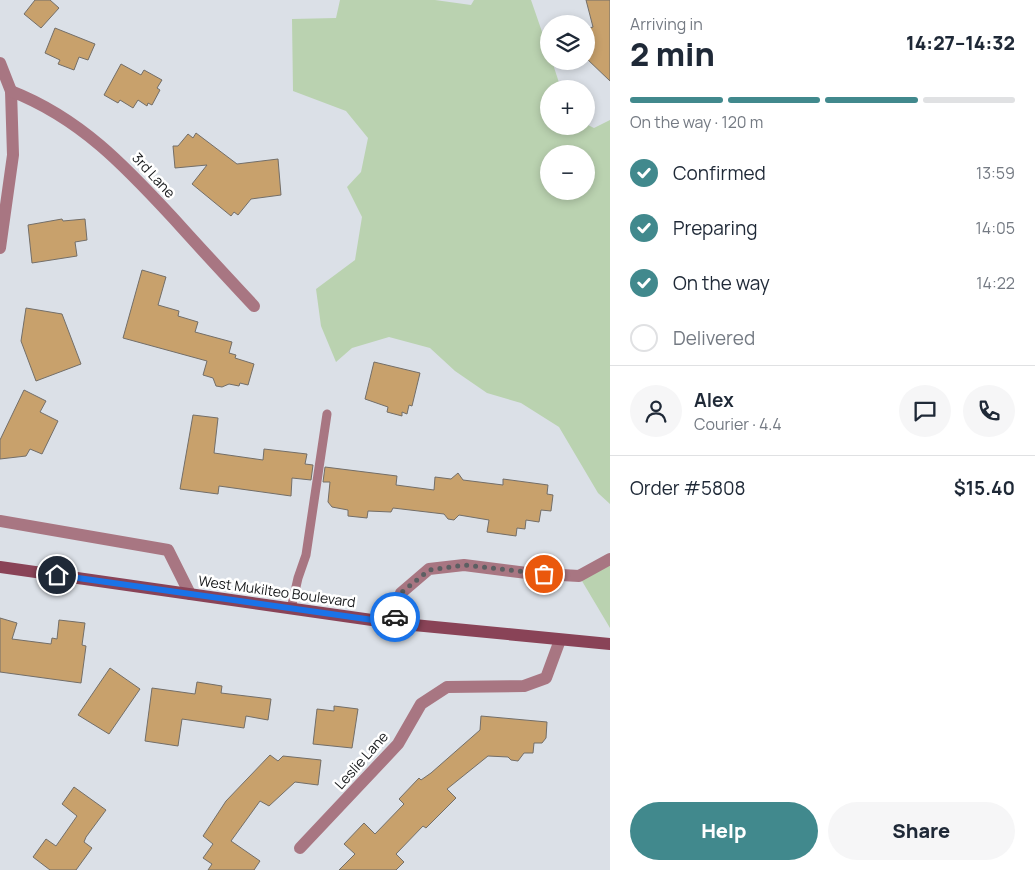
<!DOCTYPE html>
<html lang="en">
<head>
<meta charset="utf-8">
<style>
  body { margin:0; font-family:Manrope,sans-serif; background:#f6f6f7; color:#1f2937; height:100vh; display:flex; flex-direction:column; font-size:19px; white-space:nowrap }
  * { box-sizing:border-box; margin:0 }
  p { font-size:16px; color:#747a83 }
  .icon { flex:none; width:28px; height:28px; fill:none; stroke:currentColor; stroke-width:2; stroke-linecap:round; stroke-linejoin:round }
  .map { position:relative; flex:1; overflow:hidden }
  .details { display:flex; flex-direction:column; background:#fff; width:425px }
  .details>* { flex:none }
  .controls { position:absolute; left:540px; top:15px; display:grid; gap:10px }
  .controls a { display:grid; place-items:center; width:55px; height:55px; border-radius:50%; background:#fff; box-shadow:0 2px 8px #0003; font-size:25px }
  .pin { position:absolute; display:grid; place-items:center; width:42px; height:42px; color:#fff; margin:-21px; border:2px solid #fff; border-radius:50%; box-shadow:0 1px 5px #0007 }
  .courier { position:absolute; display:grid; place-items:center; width:50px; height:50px; margin:-25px; border:4px solid #1a73e8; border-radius:50%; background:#fff; color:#222; box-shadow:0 1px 6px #0007 }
  .head em { font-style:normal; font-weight:800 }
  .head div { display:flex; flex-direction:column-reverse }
  .head { display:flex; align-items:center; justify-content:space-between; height:85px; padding:0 20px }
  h1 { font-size:32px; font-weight:800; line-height:38px }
  .bar { display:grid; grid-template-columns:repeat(4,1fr); gap:8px 5px; align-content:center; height:60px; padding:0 20px }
  .bar i { height:6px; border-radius:4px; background:#e0e1e3 }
  .bar .on { background:#41898d }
  .bar p { grid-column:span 4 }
  .line { display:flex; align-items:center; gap:12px; padding:0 20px; border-top:1px solid #e0e1e3 }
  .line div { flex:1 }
  .round { display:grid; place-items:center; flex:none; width:52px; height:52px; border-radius:26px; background:#f6f6f7 }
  ol { padding:0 20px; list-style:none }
  li { display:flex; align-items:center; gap:15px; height:55px }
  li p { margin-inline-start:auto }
  li .icon { padding:5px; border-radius:50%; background:#41898d; color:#fff; stroke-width:4 }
  li:last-child { color:#747a83 }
  li i { width:28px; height:28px; border:2px solid #e0e1e3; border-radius:50% }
  .cta { display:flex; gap:10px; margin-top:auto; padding:10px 20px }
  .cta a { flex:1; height:58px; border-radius:30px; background:#41898d; color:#fff; font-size:20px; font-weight:800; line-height:58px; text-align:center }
  .cta a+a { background:#f6f6f7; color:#1f2937 }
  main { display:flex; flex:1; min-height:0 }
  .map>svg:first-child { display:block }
  .green { fill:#bad2b0; fill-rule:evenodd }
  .building { fill:#c8a16c; stroke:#736e68 }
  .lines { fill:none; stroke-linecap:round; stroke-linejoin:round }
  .service { stroke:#a87682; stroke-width:9 }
  .minor { stroke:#a87682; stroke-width:12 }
  .secondary { stroke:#894357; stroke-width:12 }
  .done { stroke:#5c5f62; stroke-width:5; stroke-dasharray:0 9 }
  .route { stroke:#1a73e8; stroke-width:6 }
  .labels { text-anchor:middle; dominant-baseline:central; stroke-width:5; stroke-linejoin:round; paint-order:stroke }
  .street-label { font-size:14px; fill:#17191b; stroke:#fff }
</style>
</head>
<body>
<main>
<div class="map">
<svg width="610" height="870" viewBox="0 0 610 870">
  <rect width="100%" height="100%" fill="#dbe0e7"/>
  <!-- green -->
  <g class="green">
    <path d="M340,0H435L471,5L474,0H531L549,52V61H552L561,89H549V126H586V124L594,128L610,120V504L598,493L559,427L521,403L487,393L455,371L430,348L389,337L352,348L336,362L321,326L316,289L355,260L362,217L347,187L361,172L368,138L346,111L293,91L292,19L336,18ZM549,154H586V191H549Z"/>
    <polygon points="610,564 610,628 579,576"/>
  </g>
  <!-- building -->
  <g class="building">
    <polygon points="35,0 50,0 59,8 41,28 24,14"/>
    <polygon points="586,0 610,0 610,81 586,58 586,29 593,27"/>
    <polygon points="55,28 95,44 88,60 79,57 74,70 58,64 60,60 45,53"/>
    <polygon points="121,64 141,75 144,70 162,80 157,88 160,90 152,105 148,103 147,106 138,100 133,108 120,100 118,103 104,95"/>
    <polygon points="196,133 237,164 278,159 281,195 251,199 238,215 234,212 231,216 192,184 207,165 175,168 173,146 178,146 188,134 193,138"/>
    <polygon points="62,219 63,221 85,219 87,240 75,242 77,256 32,263 28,225"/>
    <polygon points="142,270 166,277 158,305 179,311 178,316 198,322 195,332 232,342 229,353 236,355 235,358 254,364 248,385 240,383 239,386 229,384 222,387 216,386 213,378 203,375 207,361 123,338"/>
    <polygon points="26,308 62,314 81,364 36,381 21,341"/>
    <polygon points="374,362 420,373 412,406 409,405 407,414 402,412 402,416 387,412 388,407 365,399"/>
    <polygon points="24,390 46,401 40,412 58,421 42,454 30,449 26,456 0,459 0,440"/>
    <polygon points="193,415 218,418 214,453 263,460 264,449 307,454 305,464 313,465 311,480 292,478 291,496 219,486 218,494 180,489"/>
    <polygon points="325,467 397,476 396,485 434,490 435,477 451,479 458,473 463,480 503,485 503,479 548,485 547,494 553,495 551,511 541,510 539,522 526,520 525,529 517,528 516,536 487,532 489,520 459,515 454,520 448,519 444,514 393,508 391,512 368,511 367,518 348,516 348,510 332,507 328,502 330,482 323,482"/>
    <polygon points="0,618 17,623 12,639 51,644 52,638 57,639 59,620 85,623 82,645 86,646 81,683 0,672"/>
    <polygon points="110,668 140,689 109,734 78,715"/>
    <polygon points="197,682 222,686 221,693 271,699 268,720 246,716 244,728 182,719 178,746 145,741 152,688 195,694"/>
    <polygon points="334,706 358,709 352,748 313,744 317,709 334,711"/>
    <polygon points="481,716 547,722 546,738 542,743 534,743 533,753 524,753 518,761 511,760 508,757 488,756 447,789 456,798 426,828 423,826 396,854 404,862 396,870 339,870 355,854 344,844 364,823 375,834 404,804 399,799 419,778 421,780 431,773 480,730"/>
    <polygon points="270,755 278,761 283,756 321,760 318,785 295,782 269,806 260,801 231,841 260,861 254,870 208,870 212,864 203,858 213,844 203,836 226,801"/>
    <polygon points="74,787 106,810 86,837 84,842 92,848 76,870 50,870 33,857 46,839 56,846 77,816 62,804"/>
  </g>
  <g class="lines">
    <!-- service -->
    <polyline class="service" points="291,609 298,578 306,555 327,414"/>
    <!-- minor -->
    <g class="minor">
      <polyline points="0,63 11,91 13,155 0,248"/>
      <path d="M11,91C80,118 125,166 174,219C200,248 227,277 254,306"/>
      <polyline points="0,521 168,550 190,594"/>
      <polyline points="393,623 401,593 429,569 464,565 527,573 579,576 610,559"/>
      <polyline points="300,848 398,744 421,704 447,687 524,686 546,678 560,640"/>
    </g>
    <!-- secondary -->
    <polyline class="secondary" points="0,567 393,623 610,644"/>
  </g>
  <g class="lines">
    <!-- done -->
    <polyline class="done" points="395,617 401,593 429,570 464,565 544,574"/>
    <!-- route -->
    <polyline class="route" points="57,575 394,623 395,617"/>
  </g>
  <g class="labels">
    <!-- street labels -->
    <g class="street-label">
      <text transform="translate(154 175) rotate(47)">3rd Lane</text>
      <text transform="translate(277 591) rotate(8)">West Mukilteo Boulevard</text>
      <text transform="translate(361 760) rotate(-48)">Leslie Lane</text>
    </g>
  </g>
</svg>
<div class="controls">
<a><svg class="icon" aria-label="layers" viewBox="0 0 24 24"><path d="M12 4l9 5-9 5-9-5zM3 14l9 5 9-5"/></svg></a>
<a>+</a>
<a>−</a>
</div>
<div class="pin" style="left:544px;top:574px;background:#ea580c"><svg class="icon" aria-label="bag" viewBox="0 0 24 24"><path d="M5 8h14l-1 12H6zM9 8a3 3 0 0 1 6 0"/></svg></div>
<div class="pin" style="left:57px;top:575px;background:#1f2937"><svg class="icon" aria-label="home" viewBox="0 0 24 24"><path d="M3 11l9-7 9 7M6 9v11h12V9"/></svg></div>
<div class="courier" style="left:395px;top:617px"><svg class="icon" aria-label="car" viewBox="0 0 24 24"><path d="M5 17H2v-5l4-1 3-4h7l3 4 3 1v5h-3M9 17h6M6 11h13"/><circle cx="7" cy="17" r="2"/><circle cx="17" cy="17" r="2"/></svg></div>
</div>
<section class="details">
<div class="head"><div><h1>2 min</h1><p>Arriving in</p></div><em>14:27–14:32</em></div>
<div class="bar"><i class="on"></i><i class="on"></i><i class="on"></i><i></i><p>On the way · 120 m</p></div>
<ol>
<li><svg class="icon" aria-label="check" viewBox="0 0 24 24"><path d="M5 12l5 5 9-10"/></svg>Confirmed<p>13:59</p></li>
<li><svg class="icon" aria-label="check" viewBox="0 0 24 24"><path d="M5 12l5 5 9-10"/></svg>Preparing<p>14:05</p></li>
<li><svg class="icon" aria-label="check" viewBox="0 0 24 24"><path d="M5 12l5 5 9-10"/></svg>On the way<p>14:22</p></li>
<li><i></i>Delivered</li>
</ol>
<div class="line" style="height:90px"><a class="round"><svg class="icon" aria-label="person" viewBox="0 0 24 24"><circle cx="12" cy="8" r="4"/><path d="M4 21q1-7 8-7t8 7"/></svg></a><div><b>Alex</b><p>Courier · 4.4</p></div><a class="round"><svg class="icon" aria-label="chat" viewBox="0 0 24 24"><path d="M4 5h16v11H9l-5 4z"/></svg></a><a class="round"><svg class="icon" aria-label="phone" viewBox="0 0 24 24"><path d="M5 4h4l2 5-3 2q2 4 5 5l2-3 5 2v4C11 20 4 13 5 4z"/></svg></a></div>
<div class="line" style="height:65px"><div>Order #5808</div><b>$15.40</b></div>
<div class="cta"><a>Help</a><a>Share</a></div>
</section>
</main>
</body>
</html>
